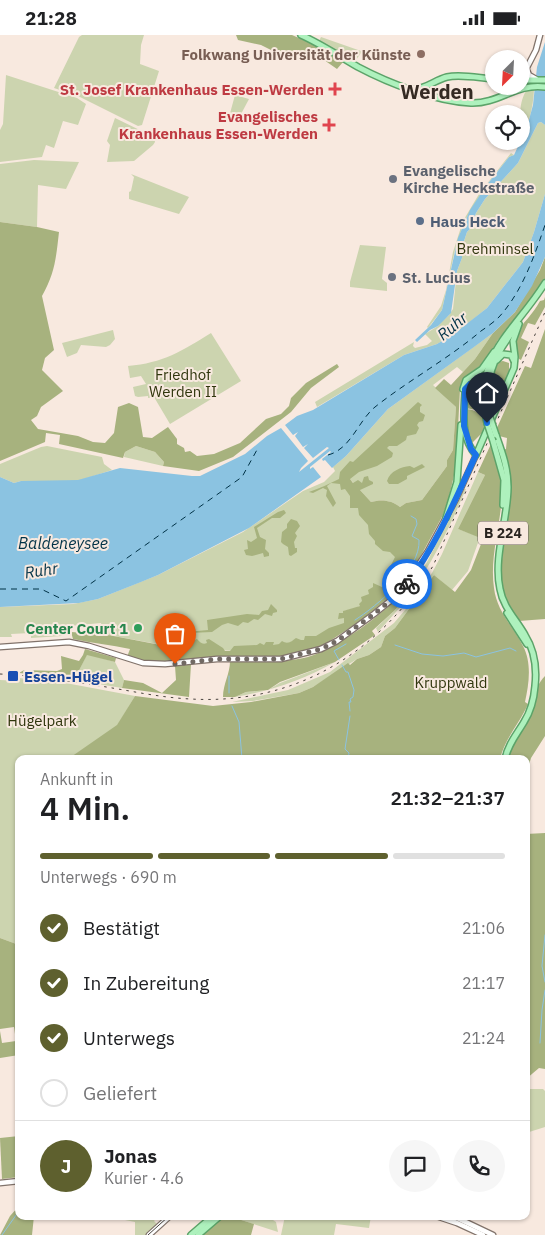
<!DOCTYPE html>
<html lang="de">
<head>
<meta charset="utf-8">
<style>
  body { margin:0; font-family:"IBM Plex Sans",sans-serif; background:#f6f6f6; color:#202124; height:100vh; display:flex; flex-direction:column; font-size:19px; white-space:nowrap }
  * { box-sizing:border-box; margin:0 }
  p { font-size:16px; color:#757577 }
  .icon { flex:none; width:28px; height:28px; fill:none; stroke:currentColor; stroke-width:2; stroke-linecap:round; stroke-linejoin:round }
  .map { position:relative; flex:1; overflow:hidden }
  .details { position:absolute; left:15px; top:720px; width:515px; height:465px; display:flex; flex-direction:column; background:#fff; border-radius:10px; box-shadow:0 1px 4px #0004 }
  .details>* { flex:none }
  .needle { width:32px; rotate:204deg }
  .fabs { position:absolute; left:485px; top:15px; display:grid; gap:10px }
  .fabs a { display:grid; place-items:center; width:45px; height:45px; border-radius:50%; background:#fff; box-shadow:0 1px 4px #0004; font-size:25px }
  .pin { position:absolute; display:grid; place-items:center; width:42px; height:42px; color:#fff; margin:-51px -21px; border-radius:50% 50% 50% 0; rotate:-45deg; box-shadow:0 0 5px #0007 }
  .pin .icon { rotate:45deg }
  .courier { position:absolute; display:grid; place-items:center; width:50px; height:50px; margin:-25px; border:4px solid #1a73e8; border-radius:50%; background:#fff; color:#222; box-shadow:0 1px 6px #0007 }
  .summary em { font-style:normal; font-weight:600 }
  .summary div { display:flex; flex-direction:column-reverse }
  .summary { display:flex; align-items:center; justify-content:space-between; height:85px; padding:0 25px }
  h1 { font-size:32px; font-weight:600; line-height:38px }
  .bar { display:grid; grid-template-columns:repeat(4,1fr); gap:8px 5px; align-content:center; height:60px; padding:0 25px }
  .bar i { height:6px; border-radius:4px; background:#e0e0e0 }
  .bar .selected { background:#5e602e }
  .bar p { grid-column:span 4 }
  .line { display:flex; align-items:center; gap:12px; padding:0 25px; border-top:1px solid #e0e0e0 }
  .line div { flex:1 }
  .round { display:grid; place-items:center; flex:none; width:52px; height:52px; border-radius:26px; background:#f6f6f6 }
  ol { padding:0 25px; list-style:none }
  li { display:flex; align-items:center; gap:15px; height:55px }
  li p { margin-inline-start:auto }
  li .icon { padding:5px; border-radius:50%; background:#5e602e; color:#fff; stroke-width:4 }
  li:last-child { color:#757577 }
  li i { width:28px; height:28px; border:2px solid #e0e0e0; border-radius:50% }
  .status { display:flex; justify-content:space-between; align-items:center; height:35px; padding:0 25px; background:#fff; direction:ltr }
  .status svg { height:14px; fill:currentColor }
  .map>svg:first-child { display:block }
  .green { fill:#ccd4af }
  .forest { fill:#a7b27e }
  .water { fill:#8bc3e1 }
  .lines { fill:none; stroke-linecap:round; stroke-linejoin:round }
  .stream { stroke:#8bc3e1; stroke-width:1 }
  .ferry { stroke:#003247; stroke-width:1; stroke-dasharray:6 5; stroke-linecap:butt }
  .secondary-casing { stroke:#81736b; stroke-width:7 }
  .primary-casing { stroke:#5ca369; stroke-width:8 }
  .secondary { stroke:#fff; stroke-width:4.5 }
  .primary { stroke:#aef1bd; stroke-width:5 }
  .tram { stroke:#47413c; stroke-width:1 }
  .rail { stroke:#47413c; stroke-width:1; stroke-dasharray:2.5 5; stroke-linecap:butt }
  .primary-bridge-casing { stroke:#5ca369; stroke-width:8; stroke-linecap:butt }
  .primary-bridge { stroke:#aef1bd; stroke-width:5 }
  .done { stroke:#716963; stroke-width:5; stroke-dasharray:0 9 }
  .route { stroke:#1a73e8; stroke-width:6 }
  .education-dot { fill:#8d6e63; stroke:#f8e9df; stroke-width:2 }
  .health-dot { fill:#e0444e; stroke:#f8e9df; stroke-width:2 }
  .worship-dot { fill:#6b7280; stroke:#f8e9df; stroke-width:2 }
  .service-dot { fill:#5c6f8a; stroke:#f8e9df; stroke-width:2 }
  .leisure-dot { fill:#2e9e5b; stroke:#f8e9df; stroke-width:2 }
  .transit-dot { fill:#1a4fb4; stroke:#f8e9df; stroke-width:2 }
  .labels { text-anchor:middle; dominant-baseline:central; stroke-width:4; stroke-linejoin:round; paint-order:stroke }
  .shield { fill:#f8e9df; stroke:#675f59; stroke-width:1 }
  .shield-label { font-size:14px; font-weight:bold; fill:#292420 }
  .education-label { font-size:15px; font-weight:bold; fill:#785e54; stroke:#f8e9df; text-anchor:end }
  .health-label { font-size:15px; font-weight:bold; fill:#be3a42; stroke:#f8e9df; text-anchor:end }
  .worship-label { font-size:15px; font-weight:bold; fill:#5b616d; stroke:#f8e9df; text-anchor:start }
  .service-label { font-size:15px; font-weight:bold; fill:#4e5e75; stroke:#f8e9df; text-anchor:start }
  .park-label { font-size:15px; fill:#30360d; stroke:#f8e9df }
  .leisure-label { font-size:15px; font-weight:bold; fill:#27864d; stroke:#f8e9df; text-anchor:end }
  .transit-label { font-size:15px; font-weight:bold; fill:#164399; stroke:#f8e9df; text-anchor:start }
  .water-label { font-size:16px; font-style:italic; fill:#003247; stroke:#f8e9df }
  .district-label { font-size:20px; font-weight:bold; fill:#352a23; stroke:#f8e9df }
</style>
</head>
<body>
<div class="status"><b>21:28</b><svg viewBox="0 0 49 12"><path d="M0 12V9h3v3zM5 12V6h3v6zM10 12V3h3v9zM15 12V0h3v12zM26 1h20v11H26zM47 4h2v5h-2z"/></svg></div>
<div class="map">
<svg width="545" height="1200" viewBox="0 0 545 1200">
  <rect width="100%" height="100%" fill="#f8e9df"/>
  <!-- green -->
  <g class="green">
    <polygon points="82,0 144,0 141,10 140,29 159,36 142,90 138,91 78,61 54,53 79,2"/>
    <polygon points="321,2 361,16 361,18 356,25 354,25 319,6"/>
    <polygon points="6,40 77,63 86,69 78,90 63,86 54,113 46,110 42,122 0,127 0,95 3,89"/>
    <path d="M534,55C533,73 529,89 521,106C521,89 517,71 526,56Z"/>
    <polygon points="235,60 249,64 240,81 230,83 229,82"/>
    <polygon points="115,83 154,102 155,107 153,110 134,126 107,127 110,110 107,106"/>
    <polygon points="541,87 545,90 545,159 534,197 523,227 487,273 456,298 437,309 404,320 317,372 315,367 414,307 413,311 415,313 427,310 432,306 425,299 438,291 441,287 449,280 453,274 457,236 462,223 462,212 467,197 471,193 476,178 485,164 518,128 538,88"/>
    <polygon points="511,118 514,120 509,122 486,151 464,187 455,215 442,275 428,293 427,292 441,271 446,255 453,217 463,186 479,159"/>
    <polygon points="34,125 79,127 66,154 38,150 37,192 0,187 0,129"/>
    <polygon points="131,139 189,162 179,179 129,164 129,157 131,156 134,142"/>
    <polygon points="360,210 386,212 382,244 387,248 387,256 350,252 350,247"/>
    <polygon points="113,295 115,304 110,310 106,312 81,310 77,318 67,322 62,308"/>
    <path d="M211,298L241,346L170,389L154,362L148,363V361L138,362L135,361L133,352L146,349L141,341L130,343L128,331C163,328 182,316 211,298Z"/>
    <path d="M493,298L475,324L463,337L457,332L433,350L456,372L453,415L447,425V431L422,465L406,468L400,472C392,465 381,464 371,467L348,442L340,437L406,527L367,567L356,573L344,576L345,590L311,604L240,616L184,614L103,599L101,588L70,591L71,599L66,598L62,601L31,603V598L11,599L12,602H0V572L73,569L98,564L158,540L243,497L303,456L324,447L335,436L333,432L346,421L388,374Z"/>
    <polygon points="47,411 102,422 104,429 112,435 78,446 57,447 21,446 14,448 0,442 0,429 41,412"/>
    <polygon points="136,411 155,417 164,427 163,431 124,422 125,417"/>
    <polygon points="478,437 485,440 458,494 480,502 468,536 452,555 434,540 395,593 385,601 381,612 369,620 357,624 313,652 299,658 253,666 232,667 288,655 330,637 394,588 411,568 432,538 442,519"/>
    <path d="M464,454H466C450,491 435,524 411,557L412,559L378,597L376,593L394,576L410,557L407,555L426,529Z"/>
    <polygon points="87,619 115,627 124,645 122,653 74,645"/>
    <path d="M335,627C303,645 271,656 235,662L246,657L268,655L280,648Z"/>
    <polygon points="19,643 71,649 135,661 117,691 69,724 19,724 19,910 0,903 0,645 18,646"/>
    <polygon points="529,1054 543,1054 545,1056 545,1092 526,1098 526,1055"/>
    <polygon points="126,1181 158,1181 154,1186 157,1189 146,1200 135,1200 135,1187 125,1185"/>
    <polygon points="239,1181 267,1181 276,1187 278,1197 238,1184"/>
    <polygon points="285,1181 371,1181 369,1193 336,1189 334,1200 281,1200"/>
  </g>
  <!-- forest -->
  <g class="forest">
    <polygon points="236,0 292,0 317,11 343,27 337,34 324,25 318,23 308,26 302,19 297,17 273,16 261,10 238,5"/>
    <path d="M0,187L37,192L59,197C56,223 55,238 42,261L54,315L45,323L42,335L63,356L41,372L37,381L31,385L38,394L78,401L93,407L105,408L114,398L118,372L129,368L138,372L143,402L152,403L168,392L177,404V409L184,413L185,417L190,416L197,421L214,419L240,408L266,384L281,379L289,371L291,363L306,348L337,329L339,332L311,353L291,377L233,422L199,436L163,431L164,427L155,417L136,411L125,417L123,423L59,409L60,400L46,398L45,407L0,426Z"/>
    <path d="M545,222V244L536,259L498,305L485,327L468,340L463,346L460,354L456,432L449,462L443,480L418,526L394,558L362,585L322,611L306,617L279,622L165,628L139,626L127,622L130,614C111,610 92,608 73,604L71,597L103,599L171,612L187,609L186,597L208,595L207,585L247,579L259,580L262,576L268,575L271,569L277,575V577L273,578L272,581L265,579L258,585L254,584L248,588L243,587L238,591L228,588L222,590L212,597L189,598L190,607L197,604C200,607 202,610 207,608L206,605L209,604L223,613L225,616H230L234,611L257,610L260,608L264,610L266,607H274L273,610L279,609L282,606C288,610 292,606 296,603L301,605H304L305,601H316L329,593L344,588V583L338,584L339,578H343V576L360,571L359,569L362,566L361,562L369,559L368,555L373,552V548L382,552L394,539L389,534L395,522L390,517L383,516L375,509V506L369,499L368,490L359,480L358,473H350V461L345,454L341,455L340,449L331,448L327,451L336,468L333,472L326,461L327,455L323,453L313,458L309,457C320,453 329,449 339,444L340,437L350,426L353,427L418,367L422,370L420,372V377L425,380L423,386L419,387L417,390L419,393L416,399L407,401L406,405L397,411H389L387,413L393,418L392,422L377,431L359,437L350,444L353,448L358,445L362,448L364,442L368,441L369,445L373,447V449L360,455L371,467C381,464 392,465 400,472L406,468L422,465L447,431V425L453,415L456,372L435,353L444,344L451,350L475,324L493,298L515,277L540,235Z"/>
    <path d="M545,262V272L535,290L528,288L521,303L529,307L521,325L519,324C510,290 526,292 540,266L544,265Z"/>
    <polygon points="545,294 545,584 519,586 506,568 500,547 510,434 502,415 506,414 507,403 499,401 496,395 525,331 531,333"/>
    <path d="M503,326L509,328V338L492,379C488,363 491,343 497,327Z"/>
    <polygon points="474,353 477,356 484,384 477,375 465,373 466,361 469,355"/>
    <path d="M465,374C480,375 482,381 486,394L471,409L467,400Z"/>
    <path d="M491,409C495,421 501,438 502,450C503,485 489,519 494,553C497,577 513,591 523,611C532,628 529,649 525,667L528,669C520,688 505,703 500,724H68L117,690L135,661L213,671L251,667L299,658L313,652L348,628L350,630L357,624L369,620L381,612L385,601L395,593L434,540L455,557L471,535L483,504L458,494L485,440L478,437Z"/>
    <path d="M422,429L425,432L407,441V444L398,449H389L387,446C390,436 401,432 410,431L414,433Z"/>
    <polygon points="284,475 286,478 280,483 272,483 257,493 260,502 266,505 265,514 269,518 269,521 264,522 263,518 252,521 246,520 244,515 248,514 247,505 251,507 257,503 254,492 278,477"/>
    <polygon points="291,484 297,486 300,491 295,498 297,501 294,507 295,513 297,513 297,517 291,521 289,520 288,512 283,509 281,507 282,497 287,493 287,489"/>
    <path d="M406,554L410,558L394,576L372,596L375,600L335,627L280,647L268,655L246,657L235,662H223C223,649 230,639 230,626C256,626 283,628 308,622C338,613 385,578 406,554Z"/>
    <polygon points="85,614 116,623 115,627 87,620 74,645 60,643 59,642 19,638 24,635 57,636 62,634 61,621 79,626 83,620"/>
    <polygon points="191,629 189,662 122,653 124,645 143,648 162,658 176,645 175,631"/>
    <path d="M545,641V701L531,723L526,740V724H506C510,711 519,701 525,689C533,673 532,654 545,641Z"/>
    <polygon points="545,798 545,1034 539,1033 526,1044 526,799"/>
    <polygon points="0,903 19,910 19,1020 0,1023 0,996 2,1008 16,1006 14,992 0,994"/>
    <polygon points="19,1101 19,1142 2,1144 0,1103"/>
    <polygon points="19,1171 19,1181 34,1181 32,1200 0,1200 10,1181"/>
    <polygon points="224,1181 239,1181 238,1184 254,1189 251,1200 202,1200"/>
  </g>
  <!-- water -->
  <g class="water">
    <polygon points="545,7 545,90 541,87 538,88 518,128 485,164 476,178 471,193 467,197 462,212 462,223 457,236 451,278 438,291 430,295 417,307 415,305 431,290 442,275 458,203 470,175 486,151 509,122 514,120 527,92 533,70 537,32"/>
    <polygon points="545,159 545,222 532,251 515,277 493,298 474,312 388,374 346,421 332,433 325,425 323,426 322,424 331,417 330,416 310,432 310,434 313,432 321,442 249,493 158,540 141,547 98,564 79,568 0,572 0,442 14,448 21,446 78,445 120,433 192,441 200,441 245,419 267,401 281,393 308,426 301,433 299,437 329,413 327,412 313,423 304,413 308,409 303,412 295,401 298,397 293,400 285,390 297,381 313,375 404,320 437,309 455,298 487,273 523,227 534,197"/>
  </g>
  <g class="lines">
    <!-- stream -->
    <g class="stream">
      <path d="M355,585C377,571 421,534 419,505L412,501L417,489L416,484L411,481"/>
      <polyline points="395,610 422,619 443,621 464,618 476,622 510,613 516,616"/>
      <polyline points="339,625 334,616 346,609"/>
      <polyline points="342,630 346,637 348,637 354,655 353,662 350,664 351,667 349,667 350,676"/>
      <polyline points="229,658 229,641"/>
      <polyline points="232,671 239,687 242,724"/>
      <polyline points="348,724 349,718 345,714 350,681"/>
      <polyline points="545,900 542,931 545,947"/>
      <polyline points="540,1008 542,975 545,955"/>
      <polyline points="2,1200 19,1176"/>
    </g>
    <!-- ferry -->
    <g class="ferry">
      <path d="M328,420C351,414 358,386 375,372C409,345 448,324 481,296C487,292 494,287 499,282C522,257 534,222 545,190"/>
      <polyline points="0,554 41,554 66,566 242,442 258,413"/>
    </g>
    <defs>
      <g id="secondary">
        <polyline points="521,31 522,30"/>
        <polyline points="526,33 529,40 536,44"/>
        <polyline points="521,44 536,15 540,0"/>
        <polyline points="0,612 69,607 89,611 143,628 165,629 217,624 281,624 321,614 337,606 374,579 395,562 405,550 428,516 456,464 476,420"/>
        <polyline points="0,1148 19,1146"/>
        <polyline points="436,1181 457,1188 483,1200"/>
        <polyline points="453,1181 493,1200"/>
        <polyline points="149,1200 170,1181"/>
      </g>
      <g id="primary">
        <path d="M301,0C321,9 339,21 358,32C390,49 435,66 471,68C499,69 516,48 545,52"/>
        <polyline points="521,45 545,45"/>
        <path d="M414,54C426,54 435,45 447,42C461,39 479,43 494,44"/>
        <polyline points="497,325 503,319 511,320 514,326"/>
        <polyline points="463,354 466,345 482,334 494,317"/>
        <path d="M483,362L477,350L471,349L467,351L465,356C464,379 460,402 476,420L514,333L515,322L513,306L519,289"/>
        <path d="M490,382C483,347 493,321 515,294"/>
        <path d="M487,388C471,321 514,298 545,248"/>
        <path d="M496,400C502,417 508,433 508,452C508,484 493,522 500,554C503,572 516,584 525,600C535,616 537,633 535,651C534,664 531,676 524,687C517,699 508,709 505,724"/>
        <polyline points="493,406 504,445 503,470"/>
        <polyline points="446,483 457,447 461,390"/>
        <polyline points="507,578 527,609"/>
        <polyline points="191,1200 213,1181"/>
        <polyline points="198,1200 220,1181"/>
      </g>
    </defs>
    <!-- secondary casing -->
    <use href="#secondary" class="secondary-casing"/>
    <!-- primary casing -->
    <use href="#primary" class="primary-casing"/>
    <!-- secondary -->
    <use href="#secondary" class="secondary"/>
    <!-- primary -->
    <use href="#primary" class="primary"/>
    <!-- tram -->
    <polyline class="tram" points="148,1200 169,1181"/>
    <!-- rail -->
    <path class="rail" d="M0,639C42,641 83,648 124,655C146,659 168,663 191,664C295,670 379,618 433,531L545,277"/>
    <defs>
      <g id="primary-bridge">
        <polyline points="490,382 496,400"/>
        <polyline points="487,388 493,406"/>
      </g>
    </defs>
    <!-- primary-bridge casing -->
    <use href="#primary-bridge" class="primary-bridge-casing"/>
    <!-- primary-bridge -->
    <use href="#primary-bridge" class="primary-bridge"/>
  </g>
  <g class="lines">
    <!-- done -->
    <polyline class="done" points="175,629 217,624 281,624 321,614 337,606 374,579 395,562 407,549"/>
    <!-- route -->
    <path class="route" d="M407,549C436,511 456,463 476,420L471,414L464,391L465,354L470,349H475L480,354L483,362L487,388"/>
  </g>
  <!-- markers -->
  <circle class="education-dot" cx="421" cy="19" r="5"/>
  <g class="health-dot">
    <path d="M332.5 46.5h5v5h5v5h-5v5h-5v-5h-5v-5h5z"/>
    <path d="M326.5 82.5h5v5h5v5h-5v5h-5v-5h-5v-5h5z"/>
  </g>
  <g class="worship-dot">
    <circle cx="393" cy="144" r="5"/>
    <circle cx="392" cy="242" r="5"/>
  </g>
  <circle class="service-dot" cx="420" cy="186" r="5"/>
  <circle class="leisure-dot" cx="138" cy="593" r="5"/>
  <rect class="transit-dot" x="7" y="635" width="12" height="12" rx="2.5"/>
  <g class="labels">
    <!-- shield labels -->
    <rect class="shield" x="478" y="486.5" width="50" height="23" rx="4"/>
    <g class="shield-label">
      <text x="503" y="498">B 224</text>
    </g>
    <!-- education labels -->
    <g class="education-label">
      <text x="411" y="19">Folkwang Universität der Künste</text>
    </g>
    <!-- health labels -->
    <g class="health-label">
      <text x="324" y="54">St. Josef Krankenhaus Essen-Werden</text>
      <text x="318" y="81">Evangelisches<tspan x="318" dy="17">Krankenhaus Essen-Werden</tspan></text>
    </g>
    <!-- worship labels -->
    <g class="worship-label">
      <text x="403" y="135">Evangelische<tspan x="403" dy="17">Kirche Heckstraße</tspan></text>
      <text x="402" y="242">St. Lucius</text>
    </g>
    <!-- service labels -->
    <g class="service-label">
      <text x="430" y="186">Haus Heck</text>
    </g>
    <!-- park labels -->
    <g class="park-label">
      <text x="495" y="213">Brehminsel</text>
      <text x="183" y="339">Friedhof<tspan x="183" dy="17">Werden II</tspan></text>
      <text x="451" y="647">Kruppwald</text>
      <text x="42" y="685">Hügelpark</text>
    </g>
    <!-- leisure labels -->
    <g class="leisure-label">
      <text x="128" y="593">Center Court 1</text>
    </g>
    <!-- transit labels -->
    <g class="transit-label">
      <text x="24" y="641">Essen-Hügel</text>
    </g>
    <!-- water labels -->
    <g class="water-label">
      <text transform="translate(452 291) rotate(-40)">Ruhr</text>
      <text x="63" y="508">Baldeneysee</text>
      <text transform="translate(41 535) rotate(-9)">Ruhr</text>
    </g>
    <!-- district labels -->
    <g class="district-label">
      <text x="437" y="56">Werden</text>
    </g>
  </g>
</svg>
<div class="fabs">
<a><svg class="needle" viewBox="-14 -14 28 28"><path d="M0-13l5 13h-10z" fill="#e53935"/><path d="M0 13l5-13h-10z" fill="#757577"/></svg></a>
<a><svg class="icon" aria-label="locate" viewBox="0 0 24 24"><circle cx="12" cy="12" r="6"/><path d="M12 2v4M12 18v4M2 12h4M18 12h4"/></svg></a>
</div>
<div class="pin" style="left:175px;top:629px;background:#ea580c"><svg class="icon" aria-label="bag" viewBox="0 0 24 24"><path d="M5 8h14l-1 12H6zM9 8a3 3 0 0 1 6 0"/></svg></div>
<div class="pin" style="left:487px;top:388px;background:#1f2937"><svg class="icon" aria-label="home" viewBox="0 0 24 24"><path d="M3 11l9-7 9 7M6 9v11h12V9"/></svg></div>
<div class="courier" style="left:407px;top:549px"><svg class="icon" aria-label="bike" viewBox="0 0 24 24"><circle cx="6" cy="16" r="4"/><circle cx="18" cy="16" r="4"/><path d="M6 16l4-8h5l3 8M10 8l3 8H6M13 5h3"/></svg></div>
<section class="details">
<div class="summary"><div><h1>4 Min.</h1><p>Ankunft in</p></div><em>21:32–21:37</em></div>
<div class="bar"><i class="selected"></i><i class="selected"></i><i class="selected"></i><i></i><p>Unterwegs · 690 m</p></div>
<ol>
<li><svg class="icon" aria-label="check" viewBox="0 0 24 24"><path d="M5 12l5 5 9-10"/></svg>Bestätigt<p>21:06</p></li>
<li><svg class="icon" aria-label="check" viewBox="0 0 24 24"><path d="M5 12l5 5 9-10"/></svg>In Zubereitung<p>21:17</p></li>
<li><svg class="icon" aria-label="check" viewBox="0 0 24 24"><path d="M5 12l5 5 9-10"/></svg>Unterwegs<p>21:24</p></li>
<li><i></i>Geliefert</li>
</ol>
<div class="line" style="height:90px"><b class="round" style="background:#5e602e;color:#fff">J</b><div><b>Jonas</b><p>Kurier · 4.6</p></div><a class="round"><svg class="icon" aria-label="chat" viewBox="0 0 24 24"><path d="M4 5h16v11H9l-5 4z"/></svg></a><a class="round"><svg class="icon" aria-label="phone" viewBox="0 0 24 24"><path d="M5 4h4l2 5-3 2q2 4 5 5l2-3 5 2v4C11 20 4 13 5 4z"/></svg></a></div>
</section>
</div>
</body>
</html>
